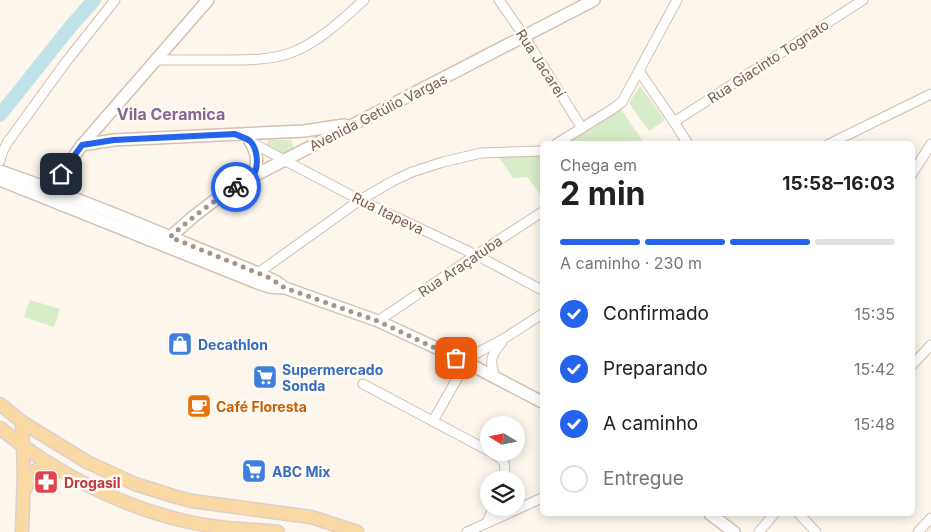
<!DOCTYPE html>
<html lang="pt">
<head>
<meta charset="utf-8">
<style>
  body { margin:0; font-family:Inter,sans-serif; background:#f2f2f2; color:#202124; height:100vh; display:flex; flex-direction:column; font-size:19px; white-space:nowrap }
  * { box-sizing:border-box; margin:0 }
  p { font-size:16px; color:#757577 }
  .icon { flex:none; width:28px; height:28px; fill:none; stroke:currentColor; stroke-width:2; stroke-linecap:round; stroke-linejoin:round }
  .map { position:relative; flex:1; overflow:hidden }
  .drawer { position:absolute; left:540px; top:141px; width:375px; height:375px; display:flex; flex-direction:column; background:#fff; border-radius:8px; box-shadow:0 2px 12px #0003 }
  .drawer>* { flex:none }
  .needle { width:32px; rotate:280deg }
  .controls { position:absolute; left:480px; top:416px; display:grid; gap:10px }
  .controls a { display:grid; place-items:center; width:45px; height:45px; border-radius:50%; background:#fff; box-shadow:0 2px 12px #0003; font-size:25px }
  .pin { position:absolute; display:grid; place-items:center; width:42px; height:42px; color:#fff; margin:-21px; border-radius:10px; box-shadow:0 2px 8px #0006 }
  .courier { position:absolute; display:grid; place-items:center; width:50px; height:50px; margin:-25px; border:4px solid #2563eb; border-radius:50%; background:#fff; color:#222; box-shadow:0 1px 6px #0007 }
  .summary em { font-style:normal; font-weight:700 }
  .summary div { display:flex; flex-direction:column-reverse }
  .summary { display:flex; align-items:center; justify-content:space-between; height:85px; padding:0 20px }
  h1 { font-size:32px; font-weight:700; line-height:38px }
  .bar { display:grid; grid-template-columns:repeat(4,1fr); gap:8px 5px; align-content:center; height:60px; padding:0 20px }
  .bar i { height:6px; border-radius:4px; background:#e0e0e0 }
  .bar .current { background:#2563eb }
  .bar p { grid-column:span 4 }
  ol { padding:0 20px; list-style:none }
  li { display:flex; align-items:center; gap:15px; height:55px }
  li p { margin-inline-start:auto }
  li .icon { padding:5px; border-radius:50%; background:#2563eb; color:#fff; stroke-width:4 }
  li:last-child { color:#757577 }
  li i { width:28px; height:28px; border:2px solid #e0e0e0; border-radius:50% }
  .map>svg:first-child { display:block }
  .green { fill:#d8ecc9 }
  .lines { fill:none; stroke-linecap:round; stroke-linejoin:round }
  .river { stroke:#bfe3e8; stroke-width:14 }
  .street-casing { stroke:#d1beb0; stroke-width:11 }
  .secondary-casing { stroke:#d6c0b0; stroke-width:14 }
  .primary-casing { stroke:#dad1cd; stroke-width:15 }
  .street { stroke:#fff; stroke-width:9 }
  .secondary { stroke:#fff; stroke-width:11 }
  .primary { stroke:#fbd9a5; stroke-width:12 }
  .done { stroke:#a89285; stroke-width:5; stroke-dasharray:0 9 }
  .route { stroke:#2563eb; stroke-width:6 }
  .labels { text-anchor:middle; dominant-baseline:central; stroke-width:5; stroke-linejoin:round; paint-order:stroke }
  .street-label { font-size:14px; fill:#7a5c4d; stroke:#fffaf3 }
  .shop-label { font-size:14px; font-weight:bold; fill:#366cbe; stroke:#fffaf3; text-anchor:start }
  .food-label { font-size:14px; font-weight:bold; fill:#c56008; stroke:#fffaf3; text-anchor:start }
  .health-label { font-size:14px; font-weight:bold; fill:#be3a42; stroke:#fffaf3; text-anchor:start }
  .quarter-label { font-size:16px; font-weight:bold; fill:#846695; stroke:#fffaf3 }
</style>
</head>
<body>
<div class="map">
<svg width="931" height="532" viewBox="0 0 931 532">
  <rect width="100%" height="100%" fill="#fdf6ec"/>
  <!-- green -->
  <g class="green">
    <polygon points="640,86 665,120 649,131 629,103"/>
    <polygon points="620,108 645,144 565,144"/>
    <polygon points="268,140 291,140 294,149 287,154 281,154 266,145"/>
    <polygon points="542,155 542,197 527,177 513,178 498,156"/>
    <polygon points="30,300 60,309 54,327 24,317"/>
  </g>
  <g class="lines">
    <!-- river -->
    <polyline class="river" points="0,115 71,26 94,0"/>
    <defs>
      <g id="street">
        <polyline points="499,0 524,36 582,128"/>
        <path d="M156,60C177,60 197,60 218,60C243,60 270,61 293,52C320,41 343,19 364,0"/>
        <polyline points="639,71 674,122 688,144"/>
        <polyline points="674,122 863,0"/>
        <polyline points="249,141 284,160 360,200 476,255 542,290"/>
        <polyline points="556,144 611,110 622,102 677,0"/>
        <polyline points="829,144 931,94"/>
        <polyline points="0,161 2,153 7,143 66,62 115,0"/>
        <polyline points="912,174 931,144"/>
        <polyline points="257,277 258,273 360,200 393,181 412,172 443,162 481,153 542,151"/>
        <polyline points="378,321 476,255 542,212"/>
        <polyline points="457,357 471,356 477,353 505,338 542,314"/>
        <polyline points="912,365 931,345"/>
        <path d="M495,377C489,361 491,355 502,342"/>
        <polyline points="363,384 489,451"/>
        <polyline points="433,421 466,363"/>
        <path d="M491,452C505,460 508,464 502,480"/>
        <polyline points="799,514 816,532"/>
        <polyline points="487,523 493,508"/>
        <polyline points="467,532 542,498"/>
        <polyline points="759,532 774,514"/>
        <polyline points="918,532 931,518"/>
      </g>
      <g id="secondary">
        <path d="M250,141C258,155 259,163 252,177"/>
        <polyline points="82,145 114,140 304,131 344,125"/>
        <path d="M0,171C87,201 172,238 258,273L277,282L285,288L378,321L456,357L542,402"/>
        <polyline points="0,180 255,282 269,287 283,288"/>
        <polyline points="48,195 51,189 82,145 208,0"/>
        <polyline points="149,240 157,240 170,237 194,216 215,200 252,177 594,0"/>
        <polyline points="710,514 734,532"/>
      </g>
      <g id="primary">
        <polyline points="0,404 22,422 87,462 135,484 173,496 192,501 311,517 357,532"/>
        <path d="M0,428C54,473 125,509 194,523C221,529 250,529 278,532"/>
        <polyline points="26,488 30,478 45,461"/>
        <polyline points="22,532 24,472 22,422"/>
      </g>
    </defs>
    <!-- street casing -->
    <use href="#street" class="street-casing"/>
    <!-- secondary casing -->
    <use href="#secondary" class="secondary-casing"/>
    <!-- primary casing -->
    <use href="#primary" class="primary-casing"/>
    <!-- street -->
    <use href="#street" class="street"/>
    <!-- secondary -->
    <use href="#secondary" class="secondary"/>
    <!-- primary -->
    <use href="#primary" class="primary"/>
  </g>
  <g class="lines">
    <!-- done -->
    <path class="done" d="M236,187C212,202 191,218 170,237L270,278L285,288L378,321L456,358"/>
    <!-- route -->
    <path class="route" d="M61,174L82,145L114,140L235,134C239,136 246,138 250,141C258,149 259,167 253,176C249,180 241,184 236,187"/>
  </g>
  <!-- icons -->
  <defs>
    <symbol id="shop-square" viewBox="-11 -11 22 22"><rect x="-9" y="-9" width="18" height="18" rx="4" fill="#3f7fe0" stroke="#fffaf3"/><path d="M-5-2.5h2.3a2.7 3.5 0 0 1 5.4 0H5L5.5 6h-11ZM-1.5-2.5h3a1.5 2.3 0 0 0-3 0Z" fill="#fff"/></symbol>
    <symbol id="supermarket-square" viewBox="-11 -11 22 22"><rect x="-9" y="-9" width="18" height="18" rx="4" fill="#3f7fe0" stroke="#fffaf3"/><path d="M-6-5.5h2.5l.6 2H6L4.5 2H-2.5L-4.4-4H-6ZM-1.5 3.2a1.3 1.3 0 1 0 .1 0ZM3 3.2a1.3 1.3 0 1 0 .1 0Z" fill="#fff"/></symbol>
    <symbol id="cafe-square" viewBox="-11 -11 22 22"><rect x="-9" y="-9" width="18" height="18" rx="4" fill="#e8710a" stroke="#fffaf3"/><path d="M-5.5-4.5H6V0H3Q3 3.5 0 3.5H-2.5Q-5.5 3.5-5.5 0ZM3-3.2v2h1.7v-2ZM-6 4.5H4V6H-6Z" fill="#fff"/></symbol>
    <symbol id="pharmacy-square" viewBox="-11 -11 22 22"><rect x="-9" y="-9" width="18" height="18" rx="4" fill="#e0444e" stroke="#fffaf3"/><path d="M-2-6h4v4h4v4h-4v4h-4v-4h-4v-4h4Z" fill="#fff"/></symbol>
  </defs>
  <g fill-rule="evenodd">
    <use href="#shop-square" x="166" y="330" width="28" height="28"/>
    <use href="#supermarket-square" x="251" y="363" width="28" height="28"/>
    <use href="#cafe-square" x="185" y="392" width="28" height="28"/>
    <use href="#supermarket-square" x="240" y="457" width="28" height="28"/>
    <use href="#pharmacy-square" x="32" y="468" width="28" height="28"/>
  </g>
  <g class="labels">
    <!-- street labels -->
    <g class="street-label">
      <text transform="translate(768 61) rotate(-33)">Rua Giacinto Tognato</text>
      <text transform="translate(541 63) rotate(57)">Rua Jacareí</text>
      <text transform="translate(378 112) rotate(-27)">Avenida Getúlio Vargas</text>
      <text transform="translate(388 213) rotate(26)">Rua Itapeva</text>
      <text transform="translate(460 266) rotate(-34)">Rua Araçatuba</text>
    </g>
    <!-- shop labels -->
    <g class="shop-label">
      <text x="198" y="344">Decathlon</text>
      <text x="282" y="369">Supermercado<tspan x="282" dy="16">Sonda</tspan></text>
      <text x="272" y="471">ABC Mix</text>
    </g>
    <!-- food labels -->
    <g class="food-label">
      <text x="216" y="406">Café Floresta</text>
    </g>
    <!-- health labels -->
    <g class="health-label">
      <text x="64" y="482">Drogasil</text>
    </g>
    <!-- quarter labels -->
    <g class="quarter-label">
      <text x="171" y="114">Vila Ceramica</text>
    </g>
  </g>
</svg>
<div class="controls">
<a><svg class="needle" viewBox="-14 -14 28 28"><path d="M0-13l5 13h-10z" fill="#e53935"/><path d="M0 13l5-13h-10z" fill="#757577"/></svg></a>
<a><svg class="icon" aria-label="layers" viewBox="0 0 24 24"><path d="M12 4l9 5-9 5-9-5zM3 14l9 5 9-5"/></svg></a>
</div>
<div class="pin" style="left:456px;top:358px;background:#ea580c"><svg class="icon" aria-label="bag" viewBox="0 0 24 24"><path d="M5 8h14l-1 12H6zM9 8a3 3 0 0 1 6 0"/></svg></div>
<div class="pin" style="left:61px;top:174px;background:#1f2937"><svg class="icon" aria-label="home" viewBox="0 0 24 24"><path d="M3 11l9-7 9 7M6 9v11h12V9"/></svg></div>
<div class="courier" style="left:236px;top:187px"><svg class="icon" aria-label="bike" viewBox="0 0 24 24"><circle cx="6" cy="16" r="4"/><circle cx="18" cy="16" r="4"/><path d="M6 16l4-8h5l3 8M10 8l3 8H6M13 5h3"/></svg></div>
<section class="drawer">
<div class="summary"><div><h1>2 min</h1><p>Chega em</p></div><em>15:58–16:03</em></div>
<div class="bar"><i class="current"></i><i class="current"></i><i class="current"></i><i></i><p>A caminho · 230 m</p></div>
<ol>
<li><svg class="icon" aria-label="check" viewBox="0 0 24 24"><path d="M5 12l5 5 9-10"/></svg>Confirmado<p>15:35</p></li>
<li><svg class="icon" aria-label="check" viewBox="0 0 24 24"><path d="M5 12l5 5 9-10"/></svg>Preparando<p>15:42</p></li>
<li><svg class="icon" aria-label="check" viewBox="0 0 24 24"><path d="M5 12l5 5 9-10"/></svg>A caminho<p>15:48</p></li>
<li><i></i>Entregue</li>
</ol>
</section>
</div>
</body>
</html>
